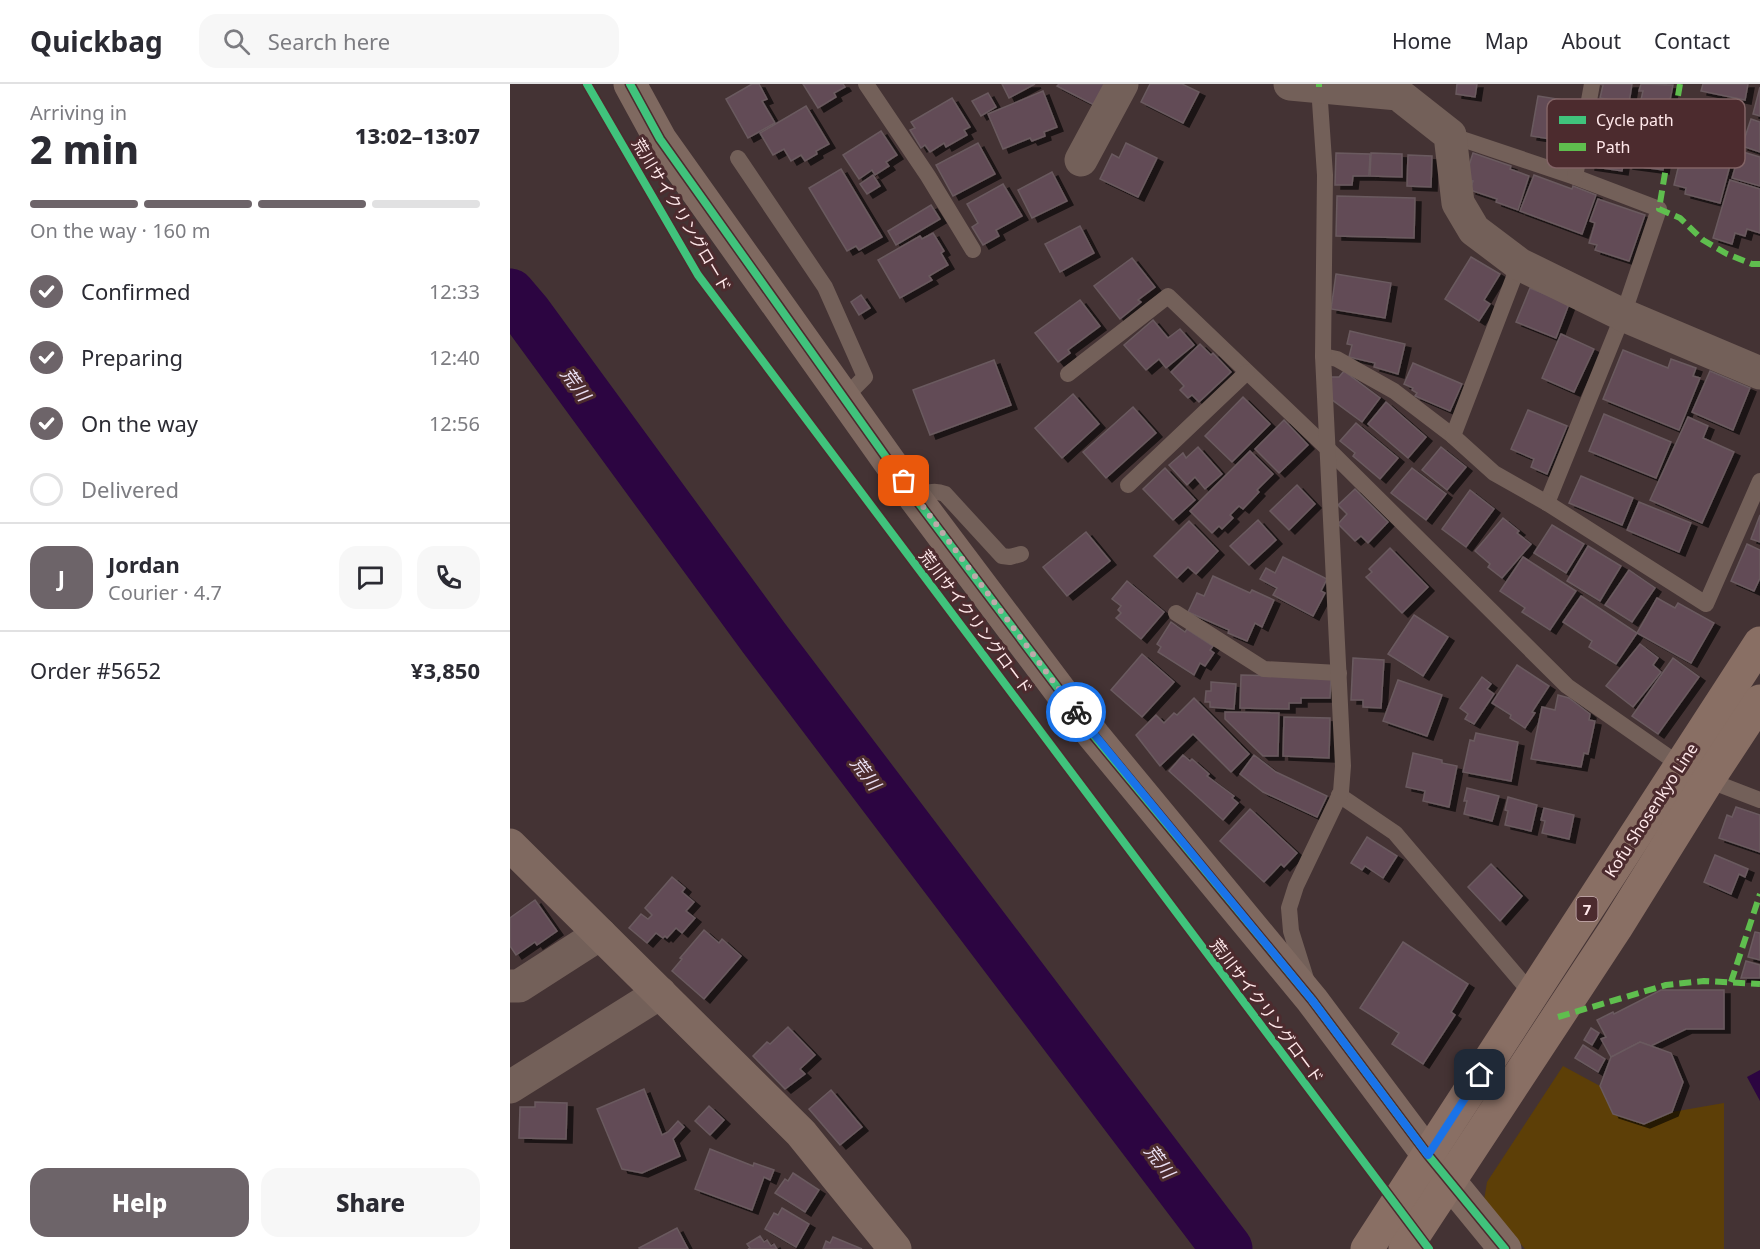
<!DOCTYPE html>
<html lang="en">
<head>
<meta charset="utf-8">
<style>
  body { margin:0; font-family:"Noto Sans","Noto Sans JP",sans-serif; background:#f7f7f7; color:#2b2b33; height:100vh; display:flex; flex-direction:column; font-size:22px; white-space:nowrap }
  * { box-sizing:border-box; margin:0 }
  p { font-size:20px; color:#7c7c81 }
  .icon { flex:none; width:33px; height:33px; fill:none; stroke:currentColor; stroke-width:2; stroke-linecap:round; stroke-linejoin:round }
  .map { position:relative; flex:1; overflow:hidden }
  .drawer { display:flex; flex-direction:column; background:#fff; width:510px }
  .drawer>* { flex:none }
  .pin { position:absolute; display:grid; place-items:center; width:51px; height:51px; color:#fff; margin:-26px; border-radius:12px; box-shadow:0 3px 9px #0006 }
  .courier { position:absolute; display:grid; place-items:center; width:60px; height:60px; margin:-30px; border:4px solid #1a73e8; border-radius:50%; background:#fff; color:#222; box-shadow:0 2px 8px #0007 }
  .head em { font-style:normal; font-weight:800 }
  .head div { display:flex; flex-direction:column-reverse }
  .head { display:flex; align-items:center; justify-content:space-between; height:102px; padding:0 30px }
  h1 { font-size:39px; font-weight:800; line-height:45px }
  .bar { display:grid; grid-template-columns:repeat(4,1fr); gap:9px 6px; align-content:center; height:72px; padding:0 30px }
  .bar i { height:8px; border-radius:4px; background:#e1e1e2 }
  .bar .current { background:#6d6469 }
  .bar p { grid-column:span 4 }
  .line { display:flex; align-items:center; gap:15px; padding:0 30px; border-top:2px solid #e1e1e2 }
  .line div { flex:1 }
  .round { display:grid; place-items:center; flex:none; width:63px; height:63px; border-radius:18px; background:#f7f7f7 }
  ol { padding:0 30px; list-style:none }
  li { display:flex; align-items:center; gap:18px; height:66px }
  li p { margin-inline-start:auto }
  li .icon { padding:6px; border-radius:50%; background:#6d6469; color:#fff; stroke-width:4 }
  li:last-child { color:#7c7c81 }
  li i { width:33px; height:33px; border:3px solid #e1e1e2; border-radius:50% }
  .cta { display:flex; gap:12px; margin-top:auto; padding:12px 30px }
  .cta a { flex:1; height:69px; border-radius:18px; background:#6d6469; color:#fff; font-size:24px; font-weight:800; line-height:69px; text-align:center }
  .cta a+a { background:#f7f7f7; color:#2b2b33 }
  header { display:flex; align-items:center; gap:36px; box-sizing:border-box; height:84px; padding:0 30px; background:#fff; border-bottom:2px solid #e1e1e2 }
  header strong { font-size:28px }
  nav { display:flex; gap:33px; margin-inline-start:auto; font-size:21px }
  .search { width:420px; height:54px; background:#f7f7f7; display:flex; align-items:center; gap:15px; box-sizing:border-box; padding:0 21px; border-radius:18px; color:#7c7c81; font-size:22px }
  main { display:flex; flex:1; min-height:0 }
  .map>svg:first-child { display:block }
  .green { fill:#5d3f07 }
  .water { fill:#2c0541 }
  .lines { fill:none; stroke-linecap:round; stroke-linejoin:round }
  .river { stroke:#2c0541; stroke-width:51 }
  .building { fill:#624c56; stroke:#6a5a5f; stroke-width:1.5; filter:url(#shadow) }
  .lane { stroke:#736059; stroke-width:16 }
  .street { stroke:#736059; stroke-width:33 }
  .secondary { stroke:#7f6960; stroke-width:33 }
  .primary { stroke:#896f64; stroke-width:33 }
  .quiet { stroke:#5fbe4e; stroke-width:6; stroke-dasharray:12 6; stroke-linecap:butt }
  .cycleway-casing { stroke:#4c2b2e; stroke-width:11 }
  .cycleway { stroke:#40c37c; stroke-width:8 }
  .done { stroke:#bea9aa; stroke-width:6; stroke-dasharray:0 10.8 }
  .route { stroke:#1a73e8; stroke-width:8 }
  .labels { text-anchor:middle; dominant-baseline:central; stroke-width:6; stroke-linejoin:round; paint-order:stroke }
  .shield { fill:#4c2b2e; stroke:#c9afb2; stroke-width:1.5 }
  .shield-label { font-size:15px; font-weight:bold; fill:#ffe8ea }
  .street-label { font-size:16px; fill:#ffe8ea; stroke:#4c2b2e }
  .water-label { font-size:18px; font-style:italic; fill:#eadff3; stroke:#4c2b2e }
  .key { fill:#4c2b2e; stroke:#826466; stroke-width:1.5 }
  .key-label { font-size:16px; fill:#ffe8ea }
</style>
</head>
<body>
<header>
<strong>Quickbag</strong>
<div class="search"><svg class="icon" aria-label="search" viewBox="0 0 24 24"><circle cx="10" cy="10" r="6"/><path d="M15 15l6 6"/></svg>Search here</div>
<nav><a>Home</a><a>Map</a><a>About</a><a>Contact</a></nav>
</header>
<main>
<section class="drawer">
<div class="head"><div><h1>2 min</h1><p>Arriving in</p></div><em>13:02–13:07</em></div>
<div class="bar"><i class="current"></i><i class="current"></i><i class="current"></i><i></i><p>On the way · 160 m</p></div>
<ol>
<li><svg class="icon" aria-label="check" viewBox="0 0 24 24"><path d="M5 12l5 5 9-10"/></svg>Confirmed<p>12:33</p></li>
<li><svg class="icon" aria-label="check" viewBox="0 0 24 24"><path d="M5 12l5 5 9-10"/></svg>Preparing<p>12:40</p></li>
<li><svg class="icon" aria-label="check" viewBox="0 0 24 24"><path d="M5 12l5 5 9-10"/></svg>On the way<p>12:56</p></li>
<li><i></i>Delivered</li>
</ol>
<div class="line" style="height:108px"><b class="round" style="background:#6d6469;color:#fff">J</b><div><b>Jordan</b><p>Courier · 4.7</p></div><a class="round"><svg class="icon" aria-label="chat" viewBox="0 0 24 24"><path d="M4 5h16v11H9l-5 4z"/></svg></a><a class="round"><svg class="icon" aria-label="phone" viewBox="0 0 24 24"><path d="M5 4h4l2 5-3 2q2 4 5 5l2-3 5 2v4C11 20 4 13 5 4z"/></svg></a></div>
<div class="line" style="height:78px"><div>Order #5652</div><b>¥3,850</b></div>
<div class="cta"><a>Help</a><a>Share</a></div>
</section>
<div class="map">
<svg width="1250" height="1165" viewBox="0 0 1250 1165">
  <defs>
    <filter id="shadow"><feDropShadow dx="6" dy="4" stdDeviation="0" flood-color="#0009"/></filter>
  </defs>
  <rect width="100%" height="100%" fill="#443334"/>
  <!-- green -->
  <polygon class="green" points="1053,982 1090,1002 1103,1030 1134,1040 1162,1028 1214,1019 1214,1165 1015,1165 974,1116 977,1098"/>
  <!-- water -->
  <polygon class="water" points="1250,986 1250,1017 1237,993"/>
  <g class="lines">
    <!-- river -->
    <polyline class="river" points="0,210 17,230 254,554 717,1165"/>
  </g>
  <!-- building -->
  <g class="building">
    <polygon points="242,0 249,0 257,15 252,17 265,39 238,54 216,15"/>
    <polygon points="293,0 333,0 335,3 324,9 326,13 308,24"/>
    <polygon points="492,0 525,0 499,14"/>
    <polygon points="549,0 600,0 588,23 547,2"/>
    <polygon points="640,0 672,0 689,8 673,39 631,18"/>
    <polygon points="947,0 967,0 965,13 946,10"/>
    <polygon points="1089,0 1122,0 1119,19 1090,14 1093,1"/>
    <polygon points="1131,0 1163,1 1158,26 1130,20 1133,7 1129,7"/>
    <polygon points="1193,0 1238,0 1235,16 1191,7"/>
    <polygon points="1250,3 1250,32 1243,30"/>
    <polygon points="533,7 547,43 534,48 535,52 522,57 520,54 493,65 478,30"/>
    <polygon points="478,9 486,23 471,32 462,17"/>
    <polygon points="1028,12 1066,18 1059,58 1021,52"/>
    <polygon points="442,14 460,43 454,46 457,51 436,63 434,59 420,68 415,61 411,64 400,46 405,44 401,38"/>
    <polygon points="296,22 319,60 306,67 307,70 295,77 291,71 281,77 274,65 263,71 250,49"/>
    <polygon points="1241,35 1250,38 1250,68 1232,62"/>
    <polygon points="1086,37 1119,42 1112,87 1079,82"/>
    <polygon points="371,47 387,71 376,78 379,82 365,91 362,86 349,95 333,71"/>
    <polygon points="1122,47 1158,53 1153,86 1117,81"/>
    <polygon points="468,59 485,90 443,112 426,81"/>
    <polygon points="616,59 647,74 628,113 590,95 602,70 609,74"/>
    <polygon points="1206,66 1223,70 1210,119 1175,110 1176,104 1164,101 1171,72 1184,75 1185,71 1203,75"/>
    <polygon points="1230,67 1250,73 1250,102 1222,94"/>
    <polygon points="826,69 860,70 859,92 843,92 842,101 825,101"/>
    <polygon points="861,69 892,70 892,93 860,92"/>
    <polygon points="963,69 1001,82 1000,85 1019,92 1008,126 986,118 987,115 960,106 963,97 955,94"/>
    <polygon points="898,71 922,72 921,103 897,102"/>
    <polygon points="331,85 372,153 349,166 346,162 337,167 299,104"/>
    <polygon points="542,88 557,117 522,134 508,106"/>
    <polygon points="363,91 370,102 357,110 350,100"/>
    <polygon points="1024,91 1062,105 1063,102 1086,111 1072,150 1010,127"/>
    <polygon points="1220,96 1250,105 1250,149 1237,145 1235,152 1225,149 1222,160 1203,154"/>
    <polygon points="493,100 512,132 486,146 489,152 473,161 462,143 468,139 457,120"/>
    <polygon points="827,112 905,114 904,154 826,152"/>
    <polygon points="1088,115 1135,131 1119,177 1085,166 1087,161 1079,159 1085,139 1080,137"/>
    <polygon points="421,121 430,135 386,161 378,147"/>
    <polygon points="570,142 584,169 550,188 535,160"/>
    <polygon points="423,149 434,167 431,169 438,181 419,192 422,196 390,214 368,176 410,152 412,155"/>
    <polygon points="961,173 990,190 974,216 980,220 969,237 935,215"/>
    <polygon points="622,174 645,203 628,216 631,218 610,235 584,202"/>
    <polygon points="826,190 881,199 875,234 821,225"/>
    <polygon points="1020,204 1059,220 1046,254 1006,238"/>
    <polygon points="351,211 360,224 349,231 341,218"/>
    <polygon points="570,216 590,242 558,266 560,269 548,278 525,249"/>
    <polygon points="643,236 658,254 670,245 684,261 656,284 649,275 636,286 614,261"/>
    <polygon points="840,247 895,260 888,290 864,283 865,279 839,273 842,261 837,260"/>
    <polygon points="1051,250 1084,265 1064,308 1032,294"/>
    <polygon points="690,260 701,271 703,269 721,288 689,318 682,311 678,314 670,306 674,302 661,288"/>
    <polygon points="1113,266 1158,284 1161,275 1186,284 1183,292 1190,294 1169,346 1093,315"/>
    <polygon points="484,276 501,321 420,351 403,306"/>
    <polygon points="903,279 952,300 940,327 905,312 907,309 902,306 903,304 894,300"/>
    <polygon points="834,287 870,314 852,338 821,315 821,293 829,293"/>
    <polygon points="1200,287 1240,304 1223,346 1182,328"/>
    <polygon points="563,310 589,340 552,374 525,344"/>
    <polygon points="733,313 760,340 722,378 695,352"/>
    <polygon points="876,318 916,353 898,374 858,340"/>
    <polygon points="623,323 646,349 596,394 573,368"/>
    <polygon points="1018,326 1057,342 1037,390 1021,383 1024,375 1001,365"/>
    <polygon points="1094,330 1161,358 1146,394 1079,367"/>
    <polygon points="1178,333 1198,342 1193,354 1224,368 1192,439 1140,416"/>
    <polygon points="774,336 798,361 769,389 745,365"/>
    <polygon points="846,339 888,374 870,395 843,372 845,369 830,357"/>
    <polygon points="688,363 712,390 695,405 685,393 677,401 659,381 673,369 676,374"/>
    <polygon points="931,363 956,383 937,406 912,386"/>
    <polygon points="740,367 763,390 747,406 749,408 733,425 729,422 720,431 723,434 712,445 709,442 702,449 680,427"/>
    <polygon points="655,384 685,416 663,436 633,405"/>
    <polygon points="902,384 936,410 916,436 881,409"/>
    <polygon points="1071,392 1123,414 1112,441 1059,419"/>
    <polygon points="787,401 805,420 779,446 760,427"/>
    <polygon points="845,405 878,438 858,459 851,452 845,457 828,440 837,430 828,421"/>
    <polygon points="960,406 984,425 956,463 932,445"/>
    <polygon points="1129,418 1181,439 1169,468 1117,446"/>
    <polygon points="1250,431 1250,458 1241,455"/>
    <polygon points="993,434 1009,447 1007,449 1021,460 992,494 978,483 980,480 965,467"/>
    <polygon points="748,436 766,456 739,481 720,462"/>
    <polygon points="679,437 708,467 686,490 678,483 667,494 644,472"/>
    <polygon points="1042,441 1074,460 1056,489 1024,469"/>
    <polygon points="576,448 600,477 557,512 533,483"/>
    <polygon points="1237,460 1250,466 1250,494 1244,507 1221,497"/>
    <polygon points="1078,462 1111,482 1090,517 1057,497"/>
    <polygon points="880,464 918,503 892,529 856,493 862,488 859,485"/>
    <polygon points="773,473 817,495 811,507 815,509 803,532 763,511 767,504 750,495 756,484 765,489"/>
    <polygon points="1013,473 1066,507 1040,546 1012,528 1015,524 990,507"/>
    <polygon points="1119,486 1145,504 1122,538 1095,521"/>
    <polygon points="703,492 740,509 742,506 764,516 752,543 745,539 737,557 718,549 719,546 678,528 687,509 694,512"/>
    <polygon points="617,497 654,528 631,555 606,534 611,529 608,526 611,522 602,515"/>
    <polygon points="1071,512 1127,549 1106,580 1079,563 1082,557 1053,538"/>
    <polygon points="1147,514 1165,524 1168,519 1204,539 1181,579 1127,549"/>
    <polygon points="904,531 938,553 913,592 878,570"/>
    <polygon points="661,538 675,548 677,545 703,562 700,566 704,569 695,582 690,579 684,591 648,568 651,563 647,560"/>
    <polygon points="1130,560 1148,574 1143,581 1151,588 1123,623 1096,602"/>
    <polygon points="632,570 664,598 632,633 601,606"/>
    <polygon points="843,574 874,576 871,624 853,623 853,616 841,616"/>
    <polygon points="1163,574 1189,593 1148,650 1122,632"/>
    <polygon points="1007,581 1039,602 1022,628 1025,629 1015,644 1000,634 1001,631 982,619"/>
    <polygon points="731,591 821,593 820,614 791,614 791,619 779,619 779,625 730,624"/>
    <polygon points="972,593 981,600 977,605 984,610 964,640 955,635 958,630 950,624"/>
    <polygon points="888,596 932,611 917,652 873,637"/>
    <polygon points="701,598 726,600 724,625 700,623 700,618 695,618 696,607 701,607"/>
    <polygon points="1048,611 1059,614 1080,630 1079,636 1085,637 1078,670 1074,669 1071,683 1021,675 1032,623 1045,626"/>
    <polygon points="684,614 739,670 721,688 683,650 650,682 626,651 646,631 654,639 664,629 667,631"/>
    <polygon points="715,628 769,629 768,672 753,672 715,635"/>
    <polygon points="774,633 820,634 819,674 773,672"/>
    <polygon points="966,649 1008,658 1001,697 953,688 960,656 964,657"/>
    <polygon points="903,669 932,676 932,679 947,682 939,723 913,717 915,707 896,703"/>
    <polygon points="673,671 680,677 682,675 699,690 697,692 724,712 722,714 728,719 713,736 659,687"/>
    <polygon points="744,671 766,688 817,712 807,733 753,708 730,690"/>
    <polygon points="957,704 989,712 982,737 954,730 957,717 954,717"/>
    <polygon points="998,713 1027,721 1021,747 995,741 998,727 995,726"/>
    <polygon points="1226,723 1250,731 1250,768 1209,754 1217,731 1222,733"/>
    <polygon points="1034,724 1064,731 1059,755 1032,749 1035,737 1031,736"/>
    <polygon points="740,725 787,769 774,783 771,780 754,798 710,757"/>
    <polygon points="857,753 887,772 873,794 855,782 852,786 841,779"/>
    <polygon points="1205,771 1238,785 1235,793 1229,790 1221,810 1194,798"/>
    <polygon points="981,780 1012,812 990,837 958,803"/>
    <polygon points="162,793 175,804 172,808 184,818 176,827 185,834 172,849 166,844 157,854 155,852 153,854 146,849 137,859 119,844 131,830 138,835 142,831 135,824"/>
    <polygon points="25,816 47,847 27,861 25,858 6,871 0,862 0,834"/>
    <polygon points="194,846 209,859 212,855 231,872 194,915 162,887 172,875 170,874"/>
    <polygon points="1245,848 1250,849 1250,876 1238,873"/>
    <polygon points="893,858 958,900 941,928 945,931 913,980 882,960 889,949 850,924"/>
    <polygon points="1236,877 1250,881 1250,894 1231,894"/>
    <polygon points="1151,906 1214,906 1214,945 1176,945 1141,962 1130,958 1101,973 1091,955 1096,953 1087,936 1103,928 1104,930"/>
    <polygon points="278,943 305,971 290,985 295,990 275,1005 243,972 257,958 260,960"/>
    <polygon points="1081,944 1089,949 1082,961 1074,956"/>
    <polygon points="1130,958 1161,969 1173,998 1162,1028 1134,1040 1103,1030 1090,1002 1101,973"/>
    <polygon points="1073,961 1095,975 1088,988 1065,974"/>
    <polygon points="134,1005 152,1051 158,1048 168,1037 174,1043 163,1055 170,1072 132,1089 112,1085 87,1025"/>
    <polygon points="321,1006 352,1043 330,1061 299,1025"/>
    <polygon points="25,1018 57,1019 56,1055 9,1054 10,1023 25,1023"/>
    <polygon points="199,1022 214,1036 200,1051 185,1037"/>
    <polygon points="200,1065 243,1082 244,1079 264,1086 260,1096 254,1093 242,1126 185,1105"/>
    <polygon points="283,1089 309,1106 295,1128 265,1109 275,1095 278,1097"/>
    <polygon points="272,1124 299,1140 286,1163 255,1145 264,1129 268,1131"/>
    <polygon points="167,1144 178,1165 130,1165 129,1164"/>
    <polygon points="250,1152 254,1158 257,1156 261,1162 264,1160 267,1165 238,1165 240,1164 237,1160"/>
    <polygon points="323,1153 352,1165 313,1165 316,1157 320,1159"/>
  </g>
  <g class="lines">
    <!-- lane -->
    <g class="lane">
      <polyline points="356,0 418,92 463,166"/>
      <polyline points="940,51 1065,93 1149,125 1113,231 1037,419"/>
      <polyline points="228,74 315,203 355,293 334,314"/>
      <polyline points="1065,93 1082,0"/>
      <polyline points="813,272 827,275 884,307 943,352 984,389 1037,419 1196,520 1250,397"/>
      <polyline points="558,290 658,212 818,365 1057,602 1170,681 1198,696 1250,716"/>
      <polyline points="943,352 1009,180"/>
      <polyline points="618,401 737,288"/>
      <path d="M405,414C416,409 423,405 435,410L492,472L500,473L511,470"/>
      <polyline points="666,529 754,585 829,589"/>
      <polyline points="829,711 885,749 1022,910"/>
      <polyline points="796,895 781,847 779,824 786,802 831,708 833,682 813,272 815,91 809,3"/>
    </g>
    <!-- street -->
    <g class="street">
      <polyline points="780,0 888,10 940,51 948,119 964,146 1009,180 1113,231 1250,289"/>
      <polyline points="571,76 612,0"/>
      <polyline points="0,902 9,902 90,850"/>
      <polyline points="0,1003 150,909"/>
    </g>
    <!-- secondary -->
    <g class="secondary">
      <polyline points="120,0 150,55 405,414 584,652 802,916 918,1071 995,1165"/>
      <polyline points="0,761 291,1049 385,1165"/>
    </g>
    <!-- primary -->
    <g class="primary">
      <polyline points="857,1165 1250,559"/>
      <polyline points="895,1165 1106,844 1198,696 1250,617"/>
    </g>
    <!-- quiet -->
    <g class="quiet">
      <polyline points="809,0 809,3"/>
      <polyline points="1170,0 1149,125 1170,134 1193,156 1217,170 1242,180 1250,180"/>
      <polyline points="1221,898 1250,810"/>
      <polyline points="1048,933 1156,901 1194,897 1250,900"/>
    </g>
    <defs>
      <g id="cycleway">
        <polyline points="77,0 188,191 919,1165"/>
        <polyline points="120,0 150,55 405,414 584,652 802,916 918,1071 995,1165"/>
      </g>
    </defs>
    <!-- cycleway casing -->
    <use href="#cycleway" class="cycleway-casing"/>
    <!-- cycleway -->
    <use href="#cycleway" class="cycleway"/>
  </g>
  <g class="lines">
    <!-- done -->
    <polyline class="done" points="394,397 566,628"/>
    <!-- route -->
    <polyline class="route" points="566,628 802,916 918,1071 970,991"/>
  </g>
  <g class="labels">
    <!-- shield labels -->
    <rect class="shield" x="1066.5" y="813" width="21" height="24" rx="4.5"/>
    <g class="shield-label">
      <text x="1077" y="825">7</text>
    </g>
    <!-- street labels -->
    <g class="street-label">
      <text transform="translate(172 131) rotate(59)">荒川サイクリングロード</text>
      <text transform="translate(466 538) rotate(53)">荒川サイクリングロード</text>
      <text transform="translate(1141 726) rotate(-57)">Kofu Shosenkyo Line</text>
      <text transform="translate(757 927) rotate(53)">荒川サイクリングロード</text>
    </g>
    <!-- water labels -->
    <g class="water-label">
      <text transform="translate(66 300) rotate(54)">荒川</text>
      <text transform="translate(356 689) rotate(53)">荒川</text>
      <text transform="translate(650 1077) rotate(53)">荒川</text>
    </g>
  </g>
  <!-- legend -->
  <rect x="1037" y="15" width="198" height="69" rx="9" class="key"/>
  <rect x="1049" y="32" width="27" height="8" fill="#40c37c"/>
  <rect x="1049" y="59" width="27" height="8" fill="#5fbe4e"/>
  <g class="key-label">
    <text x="1086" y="42">Cycle path</text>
    <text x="1086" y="69">Path</text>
  </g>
</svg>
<div class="pin" style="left:394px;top:397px;background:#ea580c"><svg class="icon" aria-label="bag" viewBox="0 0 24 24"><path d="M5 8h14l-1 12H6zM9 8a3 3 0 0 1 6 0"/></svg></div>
<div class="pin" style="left:970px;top:991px;background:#1f2937"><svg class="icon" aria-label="home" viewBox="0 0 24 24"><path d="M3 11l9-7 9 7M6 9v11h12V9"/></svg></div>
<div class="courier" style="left:566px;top:628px"><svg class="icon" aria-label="bike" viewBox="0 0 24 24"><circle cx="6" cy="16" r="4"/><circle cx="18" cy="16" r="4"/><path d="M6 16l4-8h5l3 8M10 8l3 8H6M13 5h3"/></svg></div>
</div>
</main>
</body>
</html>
